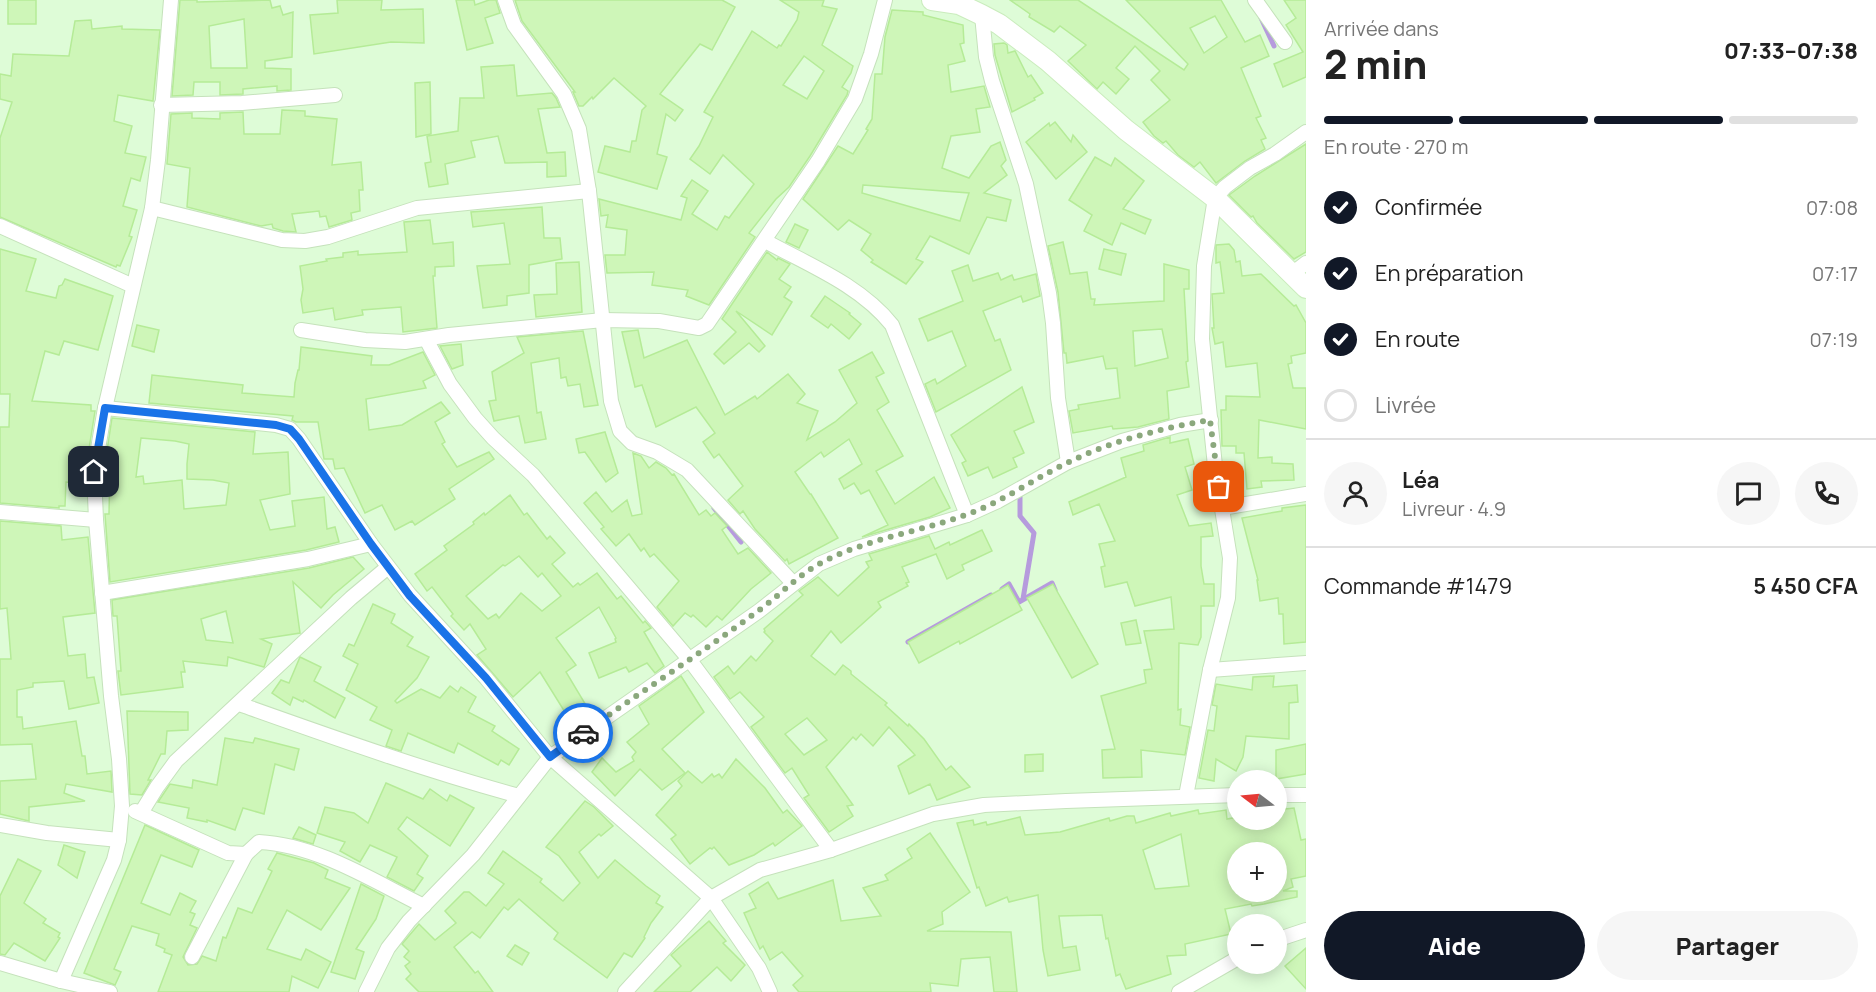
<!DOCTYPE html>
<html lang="fr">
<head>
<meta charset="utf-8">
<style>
  body { margin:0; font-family:Manrope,sans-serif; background:#f6f6f6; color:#222; height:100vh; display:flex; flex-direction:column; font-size:22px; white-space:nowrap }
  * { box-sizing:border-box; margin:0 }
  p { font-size:20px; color:#767676 }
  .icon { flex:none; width:33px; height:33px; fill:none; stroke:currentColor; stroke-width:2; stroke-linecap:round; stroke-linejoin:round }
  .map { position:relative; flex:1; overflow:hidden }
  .panel { display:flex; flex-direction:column; background:#fff; width:570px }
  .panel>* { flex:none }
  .needle { width:39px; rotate:286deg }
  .tools { position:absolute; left:1227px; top:770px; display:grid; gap:12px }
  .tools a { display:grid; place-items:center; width:60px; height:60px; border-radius:50%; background:#fff; box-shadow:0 3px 15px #0003; font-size:30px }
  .pin { position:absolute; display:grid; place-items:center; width:51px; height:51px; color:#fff; margin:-26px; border-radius:12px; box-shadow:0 3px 9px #0006 }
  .courier { position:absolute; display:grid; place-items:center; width:60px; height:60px; margin:-30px; border:4px solid #1a73e8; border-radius:50%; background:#fff; color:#222; box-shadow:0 2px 8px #0007 }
  .head em { font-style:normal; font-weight:800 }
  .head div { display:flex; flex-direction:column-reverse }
  .head { display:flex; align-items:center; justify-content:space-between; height:102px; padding:0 18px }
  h1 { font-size:39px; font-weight:800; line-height:45px }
  .bar { display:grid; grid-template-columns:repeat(4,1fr); gap:9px 6px; align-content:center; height:72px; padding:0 18px }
  .bar i { height:8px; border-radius:4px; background:#e0e0e0 }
  .bar .active { background:#111827 }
  .bar p { grid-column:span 4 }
  .line { display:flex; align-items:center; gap:15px; padding:0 18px; border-top:2px solid #e0e0e0 }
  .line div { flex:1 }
  .round { display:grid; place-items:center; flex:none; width:63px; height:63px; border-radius:32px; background:#f6f6f6 }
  ol { padding:0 18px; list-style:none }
  li { display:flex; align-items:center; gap:18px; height:66px }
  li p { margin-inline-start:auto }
  li .icon { padding:6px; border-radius:50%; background:#111827; color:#fff; stroke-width:4 }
  li:last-child { color:#767676 }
  li i { width:33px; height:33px; border:3px solid #e0e0e0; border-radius:50% }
  .cta { display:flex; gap:12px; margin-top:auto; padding:12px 18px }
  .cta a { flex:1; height:69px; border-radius:36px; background:#111827; color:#fff; font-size:24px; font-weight:800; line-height:69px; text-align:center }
  .cta a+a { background:#f6f6f6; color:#222 }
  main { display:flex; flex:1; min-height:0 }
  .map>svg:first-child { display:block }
  .residential { fill:#defcd7; fill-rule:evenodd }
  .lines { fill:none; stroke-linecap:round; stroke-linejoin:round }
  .stream { stroke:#b69bdd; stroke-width:5 }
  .building { fill:#cef6b8; stroke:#b5eb97; stroke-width:1.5; fill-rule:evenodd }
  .minor-casing { stroke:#c5e2bb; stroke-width:16 }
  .secondary-casing { stroke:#caecbd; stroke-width:22 }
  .minor { stroke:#fff; stroke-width:14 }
  .secondary { stroke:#fff; stroke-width:20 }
  .done { stroke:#8ba87d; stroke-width:6; stroke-dasharray:0 10.8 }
  .route { stroke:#1a73e8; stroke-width:8 }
</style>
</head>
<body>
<main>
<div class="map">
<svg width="1306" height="992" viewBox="0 0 1306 992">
  <rect width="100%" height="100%" fill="#e7fee4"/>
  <!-- residential -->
  <path class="residential" d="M0,0H1306V992H0ZM1238,780H1276V819H1238ZM1238,852H1276V891H1238ZM1238,924H1276V963H1238Z"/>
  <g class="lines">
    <!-- stream -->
    <g class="stream">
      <polyline points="1261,18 1274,46"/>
      <polyline points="1020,497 1020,516 1034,533 1023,599"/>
      <polyline points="714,508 741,542"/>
      <polyline points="1002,589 1009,584 1019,602 1052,583 1055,590"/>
      <polyline points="908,642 991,595"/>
    </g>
  </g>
  <!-- building -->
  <g class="building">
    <rect x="8" y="0" width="28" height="24"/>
    <path d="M180,0H197V2L270,0L272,8L280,6L283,15L293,12L292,57L265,61V68L291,69V90L277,91V86L243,89V94L220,95V82H194L193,95L172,96ZM244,19L247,68H211L209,26Z"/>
    <polygon points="337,0 382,0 381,10 423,9 424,43 391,42 314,54 310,15 338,13"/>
    <polygon points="456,0 474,0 475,5 489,0 496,0 500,13 485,18 493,43 467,50"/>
    <polygon points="515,0 722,0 735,7 712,50 700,44 660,94 683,110 675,121 666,114 657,154 667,157 657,189 598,172 605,146 630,152 632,141 636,141 642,110 646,106 614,78 593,99 592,97 583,106 579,106 573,92 575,92 522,21"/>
    <path d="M780,0H824L822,6L837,9L822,45L853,66L851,73L842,87L848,91L847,95L810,156L789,187L776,199L749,233L755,237L709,305L686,296L688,290L652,285L654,272L607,273L605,255H625L627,230L606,227L608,215L601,216L599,199L681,220L687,198L681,196L692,180L708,191L692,214L717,230L725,216L729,218L754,184L723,155L710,174L690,159L699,146L713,117L704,112L752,31L777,48L779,45L781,46L797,20L799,12ZM804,56L824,71L807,99L783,85Z"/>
    <path d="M1010,0H1078L1184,70L1188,64L1126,0H1221L1245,42L1260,35L1269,56L1241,68L1261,116L1256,118L1266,138L1261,140L1265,149L1245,161L1216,183L1200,162L1194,167L1178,155L1166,141L1163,143L1154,136L1143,122L1170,100L1151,80L1160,71L1135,46L1116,68L1129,79L1116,94L1103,82L1097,89L1068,61L1086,45L1060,26L1054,32L1029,17L1030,14ZM1215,16L1227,37L1204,53L1190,28Z"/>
    <polygon points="1284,0 1306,0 1306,77 1283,87 1274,64 1303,52 1286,25 1296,18"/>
    <path d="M892,10L923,12V15L963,25L964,43L960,44L965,61L948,65L951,92L984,86L990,107L976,109L980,132L951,136L942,168L969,178L991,146L1000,142L1006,160L1001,166L1007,175L984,193L1011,200L1006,221L987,217L969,254L930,236L916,259L923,262L906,284L871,262L873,260L861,250L871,234L849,220L838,230L803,199L838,146L853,154L868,130L866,129L872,119L875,74H882L885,37ZM863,185L969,193L960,221L862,193Z"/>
    <polygon points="91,20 92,29 122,26 122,29 160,30 153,101 118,95 114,121 132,126 125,153 146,157 140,181 131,178 123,206 137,210 129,236 132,237 120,266 117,265 116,267 0,217 0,138 12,102 0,99 0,74 11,76 13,54 69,56 75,21"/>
    <polygon points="1004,43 1007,45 1008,53 1015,51 1028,77 1031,75 1043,93 1034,98 1035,100 1012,112 995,55 994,44"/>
    <polygon points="514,65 517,96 552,93 556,98 560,107 538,109 547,153 565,152 566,176 547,177 547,162 505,163 498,136 471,141 475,157 445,164 448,184 429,187 425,163 431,162 427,136 458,131 460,98 484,98 481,67"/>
    <polygon points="430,82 431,134 416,137 415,83"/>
    <polygon points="282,110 305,111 305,116 337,119 332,165 361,162 363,190 359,190 360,211 351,213 352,220 329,227 326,216 320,217 319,211 292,214 296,232 283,231 273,228 272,224 261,226 187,207 190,168 167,164 171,114 192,113 192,118 220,119 220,113 243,112 244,134 280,134"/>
    <polygon points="1055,122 1071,142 1073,135 1087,152 1056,179 1026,142 1049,123 1050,126"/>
    <polygon points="1306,144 1306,252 1294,259 1257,223 1253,216 1251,217 1229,195 1255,176"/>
    <polygon points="1095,157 1111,166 1115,158 1144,181 1123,209 1151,220 1145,234 1121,223 1112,245 1084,231 1092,215 1069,200"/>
    <polygon points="542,207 544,238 560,238 562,259 529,265 529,293 507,296 507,305 483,308 477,266 510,264 504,223 473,227 471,212"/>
    <polygon points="430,220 433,244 453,242 454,266 435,267 435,276 433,276 437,328 403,332 401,307 362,310 363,315 335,320 333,308 303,313 301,300 303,289 300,266 327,261 326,259 343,257 343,253 358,251 358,255 407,252 404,222"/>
    <polygon points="795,224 808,230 799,248 786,242"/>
    <path d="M1063,242L1070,274L1087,272L1091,299H1095L1094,305L1164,301V264L1189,270V289H1184L1188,361L1186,362L1189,387L1167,391L1169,419L1138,427L1113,429L1112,426L1073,433L1069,411L1079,409L1078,405L1120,398L1117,368L1106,369L1103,356L1067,363L1066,353H1064L1058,292L1048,246ZM1162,329L1168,358L1135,366L1133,331Z"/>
    <polygon points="1229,244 1234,250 1236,262 1240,261 1242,276 1261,274 1294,306 1296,305 1306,323 1306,353 1291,356 1292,363 1288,364 1293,388 1306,388 1306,429 1259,420 1258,458 1272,457 1272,463 1293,464 1294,480 1261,481 1262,487 1247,489 1244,453 1236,453 1236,446 1222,446 1221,410 1226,410 1226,396 1260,397 1257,363 1226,367 1223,342 1215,344 1212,328 1214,328 1212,294 1224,293 1220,262 1216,263 1216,245"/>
    <polygon points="0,249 36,259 26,291 56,298 59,286 62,285 65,279 113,296 98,350 64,341 59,355 45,351 32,401 91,405 91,411 95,411 87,461 79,459 76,483 66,482 65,506 59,506 59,508 0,503 0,427 9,427 10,394 0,394"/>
    <polygon points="1104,249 1126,254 1121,275 1099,269"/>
    <polygon points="767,252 777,260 778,258 790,264 779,279 791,287 784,297 792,302 772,335 736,311 765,346 759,352 749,343 724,364 714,354 736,332 722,319"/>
    <polygon points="579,262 582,312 536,317 534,295 557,294 556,263"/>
    <polygon points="968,265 973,281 998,273 1001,280 1012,275 1014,280 1036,274 1040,296 1023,302 1021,296 983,311 995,341 1000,339 1011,370 936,412 925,384 935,379 937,384 966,366 952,331 928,341 919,319 963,301 952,271"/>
    <polygon points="825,296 850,313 849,314 861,324 849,339 831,324 828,328 811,316"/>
    <polygon points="137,325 159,330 154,352 132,346"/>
    <polygon points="638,330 644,358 687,340 725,415 755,396 757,399 788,374 805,394 797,403 818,411 807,440 835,422 857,403 839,370 872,352 884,373 876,377 889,402 877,410 903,456 876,471 895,504 934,477 950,508 930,517 862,537 888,525 869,490 861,494 854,483 844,489 839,479 862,464 849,439 824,457 821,452 795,472 810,494 811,494 838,538 789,564 787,559 785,561 755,529 743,511 740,514 728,500 743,486 719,454 714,458 703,442 715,433 696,407 656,427 642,385 635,387 622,332"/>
    <polygon points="583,331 598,405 584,407 580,384 568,386 566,377 561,378 559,358 531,363 537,413 541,412 546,439 525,443 519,416 494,421 489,401 496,400 492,372 524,353 517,337"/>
    <polygon points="461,344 463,365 452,369 440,346"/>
    <polygon points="301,347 372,356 371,365 389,365 423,352 435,375 423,381 426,388 366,399 369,430 402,425 441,402 450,413 435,422 445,442 442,444 457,467 489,452 494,459 449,489 455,499 415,525 412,521 395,530 382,505 365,513 344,468 335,469 333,459 324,459 318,422 296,422 292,420 293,416 149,403 152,375 243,385 242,393 294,397 295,383 298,370 299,370"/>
    <polygon points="1022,387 1034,422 1014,431 1024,453 1013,458 1017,467 993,478 988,467 968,476 962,463 966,461 951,435"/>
    <path d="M112,418L255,432L253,454L288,452L290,494L260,500L270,530L295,526L292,501L324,497L327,529L335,527L339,542L306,550L110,582L105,514H109L110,464H105ZM141,438L175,441L189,444L187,464V479L213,480L229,483L226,505L184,509L182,480L144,484L143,476L136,477Z"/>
    <polygon points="605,432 618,473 606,482 585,452 579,453 576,439"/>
    <polygon points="1170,437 1170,443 1188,439 1194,464 1185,467 1192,490 1177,495 1189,526 1211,523 1213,536 1201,537 1201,566 1204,584 1214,584 1214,606 1201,606 1201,637 1198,645 1179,643 1178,710 1181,709 1180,725 1190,727 1185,755 1141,750 1142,777 1103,778 1102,750 1115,749 1101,696 1146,683 1144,670 1152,669 1144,631 1174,629 1171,597 1135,606 1127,582 1105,587 1101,567 1105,566 1099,544 1115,541 1099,504 1073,515 1069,502 1126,477 1121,458 1144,451 1143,445"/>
    <polygon points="633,453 641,456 649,468 656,462 666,468 672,475 674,474 699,515 706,510 711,516 715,513 727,526 722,530 738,554 748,548 771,573 751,589 722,620 717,616 706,627 693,615 691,617 685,613 673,626 657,607 679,581 654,554 650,557 644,548 641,551 629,534 616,546 601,529 604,527 584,503 596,492 612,512 627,500 632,516 642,514"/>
    <path d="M510,495L524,515L527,513L547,539L550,536L565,553L552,564L573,587L578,583L580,585L597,573L617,599L621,596L643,623L645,621L651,628L644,632L664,666L655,673L647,663L629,672L626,667L599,678L589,653L616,642L615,639L616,638L599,607L556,638L576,665L566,672L587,707L568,717L540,672L513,697L477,655L486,649L470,624L464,630L451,616L453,614L432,587L427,591L415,574L447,550L444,546L474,524L473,522L484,513L485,515ZM519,556L538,577L542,573L561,596L542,611L521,593L499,618L496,614L488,619L466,596L503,565L505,566Z"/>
    <polygon points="1306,505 1306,642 1284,644 1283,614 1279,614 1278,598 1260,601 1257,580 1258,580 1242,518 1282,511 1282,508"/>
    <polygon points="0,521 61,526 62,540 88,537 95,613 63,617 68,656 85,654 87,678 94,677 99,703 69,709 64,681 33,683 33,687 17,690 17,717 22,717 23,729 76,721 82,756 85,756 87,774 111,771 112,792 66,784 64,793 85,801 29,807 29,821 0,814 0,781 36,779 32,744 0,745 0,659 11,659 7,608 0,609"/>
    <path d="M982,530L992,551L962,565L964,570L947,579L936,554L902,567L909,582L906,583L908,586L878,602L881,607L841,643L831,631L811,656L835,675L843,665L851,671V674L887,703L885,705L908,726L909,724L924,739L946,770L951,766L970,787L937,800L930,784L909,794L898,766L915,755L889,727L873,746L861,734L856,740L853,737L826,767L853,805L847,806L853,816L829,832L804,798L809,795L792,768L785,773L751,727L764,717L740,692L730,699L714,677L728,666L734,674L751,656L756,661L773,641L764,632L765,631L764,629L803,595L799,591L818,577L838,596L869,567L866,562L872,560L869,554L929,536L935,549L949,542L950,545ZM807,718L827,740L804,755L785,734Z"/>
    <path d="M353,557L364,569L333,595L321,608L293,582L300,633L261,639L272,644L264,667L228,657L227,666L183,661L185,672H181L183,687L121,695L118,671H121L117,616H113L112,600L309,568ZM226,611L233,643L206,640L201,619Z"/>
    <polygon points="1053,584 1098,664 1072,678 1027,598"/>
    <polygon points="1008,585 1022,610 960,644 959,641 919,663 908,642"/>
    <polygon points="373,604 395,614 391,623 413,637 407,646 429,657 417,678 395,701 397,703 421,689 440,698 450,686 458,692 461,687 476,697 468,712 495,726 492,731 519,749 509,765 501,760 498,765 458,743 454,753 408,733 401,751 386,746 392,730 370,720 377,707 346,690 358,664 343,656 349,644 354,646"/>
    <polygon points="1136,620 1141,643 1126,645 1121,623"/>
    <polygon points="300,657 321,667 314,681 345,698 335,718 304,700 303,702 293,697 290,705 272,693 281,680 289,683"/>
    <polygon points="681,676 704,712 662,749 685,773 662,790 640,769 615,796 592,772 602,758 616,772 634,761 632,757 636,752 627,742 649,724 639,706"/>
    <polygon points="1274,676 1273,687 1297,685 1298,702 1289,703 1289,739 1246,736 1243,757 1236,771 1216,759 1214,781 1199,778 1208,730 1214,731 1217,706 1212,705 1216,684 1252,690 1253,677"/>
    <polygon points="127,711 188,712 188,730 167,731 165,754 161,754 148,780 151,780 142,795 130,794"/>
    <polygon points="225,738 253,743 255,738 299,749 294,770 275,764 264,814 243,808 235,830 207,820 207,822 187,818 189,808 158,802 170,784 192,788 193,780 217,785"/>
    <polygon points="1306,744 1306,774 1276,779 1276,750"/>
    <polygon points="1043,754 1043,771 1025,772 1025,755"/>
    <polygon points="736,759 765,788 783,813 787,810 802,826 775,846 773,843 754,855 729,865 714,847 712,849 710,848 690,864 671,839 676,835 656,815 682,786 678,781 688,771 702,783 712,774 714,777 719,774 722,778"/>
    <polygon points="386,783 423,799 430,789 447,801 450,795 474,808 450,846 407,817 398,829 428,856 417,874 423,878 414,891 387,877 397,857 370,845 360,862 340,851 345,842 317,833 325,807 354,813 368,823"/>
    <polygon points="585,801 594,807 613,826 601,836 599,834 579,852 598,878 615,860 646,886 660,896 656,903 663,907 651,923 644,937 645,938 632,957 624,953 607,978 554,939 558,933 519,899 508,910 504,907 480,938 472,932 454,947 475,973 478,971 493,992 419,992 406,979 411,974 405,966 410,962 404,957 409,951 402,944 419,924 435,940 456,923 445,911 464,892 469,892 486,906 504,884 488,873 503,851 542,879 540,882 563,901 580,883 559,856 546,847"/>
    <path d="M1294,808L1301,840L1306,839V876L1291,879L1293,887L1283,891H1297V897L1264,904L1252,906L1251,904L1225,909L1231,934L1185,944L1186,955L1167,956L1171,974L1126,989L1120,974L1116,976L1108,938L1106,939L1102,915L1059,916L1063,948L1076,946L1080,970L1048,976L1043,950L1038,895L1009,902L1007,897L986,906L979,887L977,888L957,823L973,820L974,825L986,822L987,825L1020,817L1025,835L1060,832L1109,818L1110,821L1127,816H1134L1136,823L1170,813L1171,816L1198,810L1199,814L1226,810L1227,819L1238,817V819H1276V810ZM1181,834L1189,886L1155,889L1143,850ZM1238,852H1276V891H1238Z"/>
    <polygon points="145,825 199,850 192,867 161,855 141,903 170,915 180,893 196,901 190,912 195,914 190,925 197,928 183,957 188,965 197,964 202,956 216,961 223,937 226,938 238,908 252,913 272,871 268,869 277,853 314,863 328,870 325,878 350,888 321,930 287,910 267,949 301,960 306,949 331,962 318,988 292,976 289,992 158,992 172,955 164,952 165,949 156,945 159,934 132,926 114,969 121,972 115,985 84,973"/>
    <polygon points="299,827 316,835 313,844 293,838"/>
    <polygon points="930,833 970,892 942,912 943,924 927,931 1011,932 1017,992 994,992 990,957 961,959 958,986 930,983 931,992 799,992 793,985 803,976 782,952 770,960 763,946 760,949 744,913 756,908 749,894 768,882 778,899 833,880 841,921 881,916 863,888 888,880 885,875 912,858 907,849"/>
    <polygon points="64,845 85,852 77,878 58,865"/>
    <polygon points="18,859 41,871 24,903 46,919 43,923 60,933 58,937 60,938 45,961 14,943 5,955 0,954 0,896"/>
    <polygon points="361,884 384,896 376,919 356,949 364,952 355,979 331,972"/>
    <polygon points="709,921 726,941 723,943 745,965 731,981 717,967 690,992 654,992 681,966 671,955"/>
    <polygon points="515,945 529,953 522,965 507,956"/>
    <polygon points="1306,948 1306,989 1285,966"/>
  </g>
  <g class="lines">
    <defs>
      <g id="minor">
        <polyline points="505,0 514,25 564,94 579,129 589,191 611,401 620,431 632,443 657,452 687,470 793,583"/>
        <polyline points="1255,0 1285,42"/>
        <polyline points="982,15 986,57 992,81 1026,184 1049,293 1053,323 1058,398 1068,462"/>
        <polyline points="161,105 242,103 335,95"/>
        <polyline points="152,208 282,240 305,241 328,237 417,208 589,191"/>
        <polyline points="0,226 133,286"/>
        <path d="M765,241C809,265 860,285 892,325L967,515"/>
        <polyline points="1293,273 1306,263"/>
        <polyline points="301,330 365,340 405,342 449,335 603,320 659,321 699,328 707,324 818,161 855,99 871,54 885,0"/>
        <polyline points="426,339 450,384 475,418 493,438 533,475 689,659 831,850"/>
        <polyline points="105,408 276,425 290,429 299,439 371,544 410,595 486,678 550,757 711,898 759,968 770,992"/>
        <polyline points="1222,508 1306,494"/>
        <polyline points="0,512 96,520"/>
        <polyline points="102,593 308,559 371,544"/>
        <polyline points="1210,670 1306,663"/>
        <path d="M239,704C332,737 424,770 519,796"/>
        <polyline points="1276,795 1306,795"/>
        <polyline points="1186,796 1210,670 1228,598 1230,558 1215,466 1202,339 1204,266 1215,198 1225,187 1250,168 1275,154 1306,132"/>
        <path d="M135,811L228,853L246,854L259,842C318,845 373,881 424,906"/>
        <polyline points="141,813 157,787 176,761 351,598 388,567"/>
        <polyline points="0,825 47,833 119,840"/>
        <polyline points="1276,940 1306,930"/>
        <polyline points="192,957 246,854"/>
        <polyline points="0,963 61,981 110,992"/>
        <polyline points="61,981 114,860 119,840 122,806 119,759 111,696 96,520 94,472 105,408 152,208 158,160 171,0"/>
        <polyline points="366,992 388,948 409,921 473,855 550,757 759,611 819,564 854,549 967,515 998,501 1068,462 1122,441 1180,425 1211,420"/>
        <polyline points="625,992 711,898 760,870 831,850 933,814 984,805 1066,801 1238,795"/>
        <polyline points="1179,992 1238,958"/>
      </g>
      <polyline id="secondary" points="932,0 959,4 982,15 999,24 1048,61 1126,130 1215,198 1306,288"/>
    </defs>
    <!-- minor casing -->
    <use href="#minor" class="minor-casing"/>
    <!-- secondary casing -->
    <use href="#secondary" class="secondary-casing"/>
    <!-- minor -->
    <use href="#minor" class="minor"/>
    <!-- secondary -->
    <use href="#secondary" class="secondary"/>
  </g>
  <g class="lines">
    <!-- done -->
    <path class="done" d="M583,733C641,692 701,653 758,611C779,596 797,576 819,564C870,536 931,531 983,508C1012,495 1038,477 1067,463C1111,441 1162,428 1210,420L1219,487"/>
    <!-- route -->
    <polyline class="route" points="94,472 105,408 276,425 290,429 299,439 371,544 410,596 486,678 550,757 583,733"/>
  </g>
</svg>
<div class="tools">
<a><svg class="needle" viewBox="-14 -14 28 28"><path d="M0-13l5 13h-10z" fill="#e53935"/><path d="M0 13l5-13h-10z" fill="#767676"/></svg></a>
<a>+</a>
<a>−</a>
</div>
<div class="pin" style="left:1219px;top:487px;background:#ea580c"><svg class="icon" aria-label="bag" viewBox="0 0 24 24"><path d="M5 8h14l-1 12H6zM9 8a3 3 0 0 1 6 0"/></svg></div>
<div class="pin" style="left:94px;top:472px;background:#1f2937"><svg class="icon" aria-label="home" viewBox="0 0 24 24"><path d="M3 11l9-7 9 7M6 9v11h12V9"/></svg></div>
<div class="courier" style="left:583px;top:733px"><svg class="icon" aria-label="car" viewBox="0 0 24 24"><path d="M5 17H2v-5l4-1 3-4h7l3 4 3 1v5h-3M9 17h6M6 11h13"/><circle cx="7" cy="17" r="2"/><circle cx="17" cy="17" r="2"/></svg></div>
</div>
<section class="panel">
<div class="head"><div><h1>2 min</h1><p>Arrivée dans</p></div><em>07:33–07:38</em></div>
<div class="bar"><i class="active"></i><i class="active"></i><i class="active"></i><i></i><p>En route · 270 m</p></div>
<ol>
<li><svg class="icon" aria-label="check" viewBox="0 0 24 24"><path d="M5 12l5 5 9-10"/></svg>Confirmée<p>07:08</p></li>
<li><svg class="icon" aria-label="check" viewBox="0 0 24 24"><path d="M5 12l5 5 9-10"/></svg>En préparation<p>07:17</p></li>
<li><svg class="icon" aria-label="check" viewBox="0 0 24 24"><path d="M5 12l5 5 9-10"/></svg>En route<p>07:19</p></li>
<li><i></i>Livrée</li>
</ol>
<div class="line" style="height:108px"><a class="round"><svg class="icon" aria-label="person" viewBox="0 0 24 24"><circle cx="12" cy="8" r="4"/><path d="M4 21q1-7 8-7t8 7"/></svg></a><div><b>Léa</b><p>Livreur · 4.9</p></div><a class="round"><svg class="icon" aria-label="chat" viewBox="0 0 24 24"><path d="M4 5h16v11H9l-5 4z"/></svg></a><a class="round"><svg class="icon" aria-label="phone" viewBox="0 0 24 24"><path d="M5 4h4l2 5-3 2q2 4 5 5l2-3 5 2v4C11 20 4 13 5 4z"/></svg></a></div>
<div class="line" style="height:78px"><div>Commande #1479</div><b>5 450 CFA</b></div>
<div class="cta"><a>Aide</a><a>Partager</a></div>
</section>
</main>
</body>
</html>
